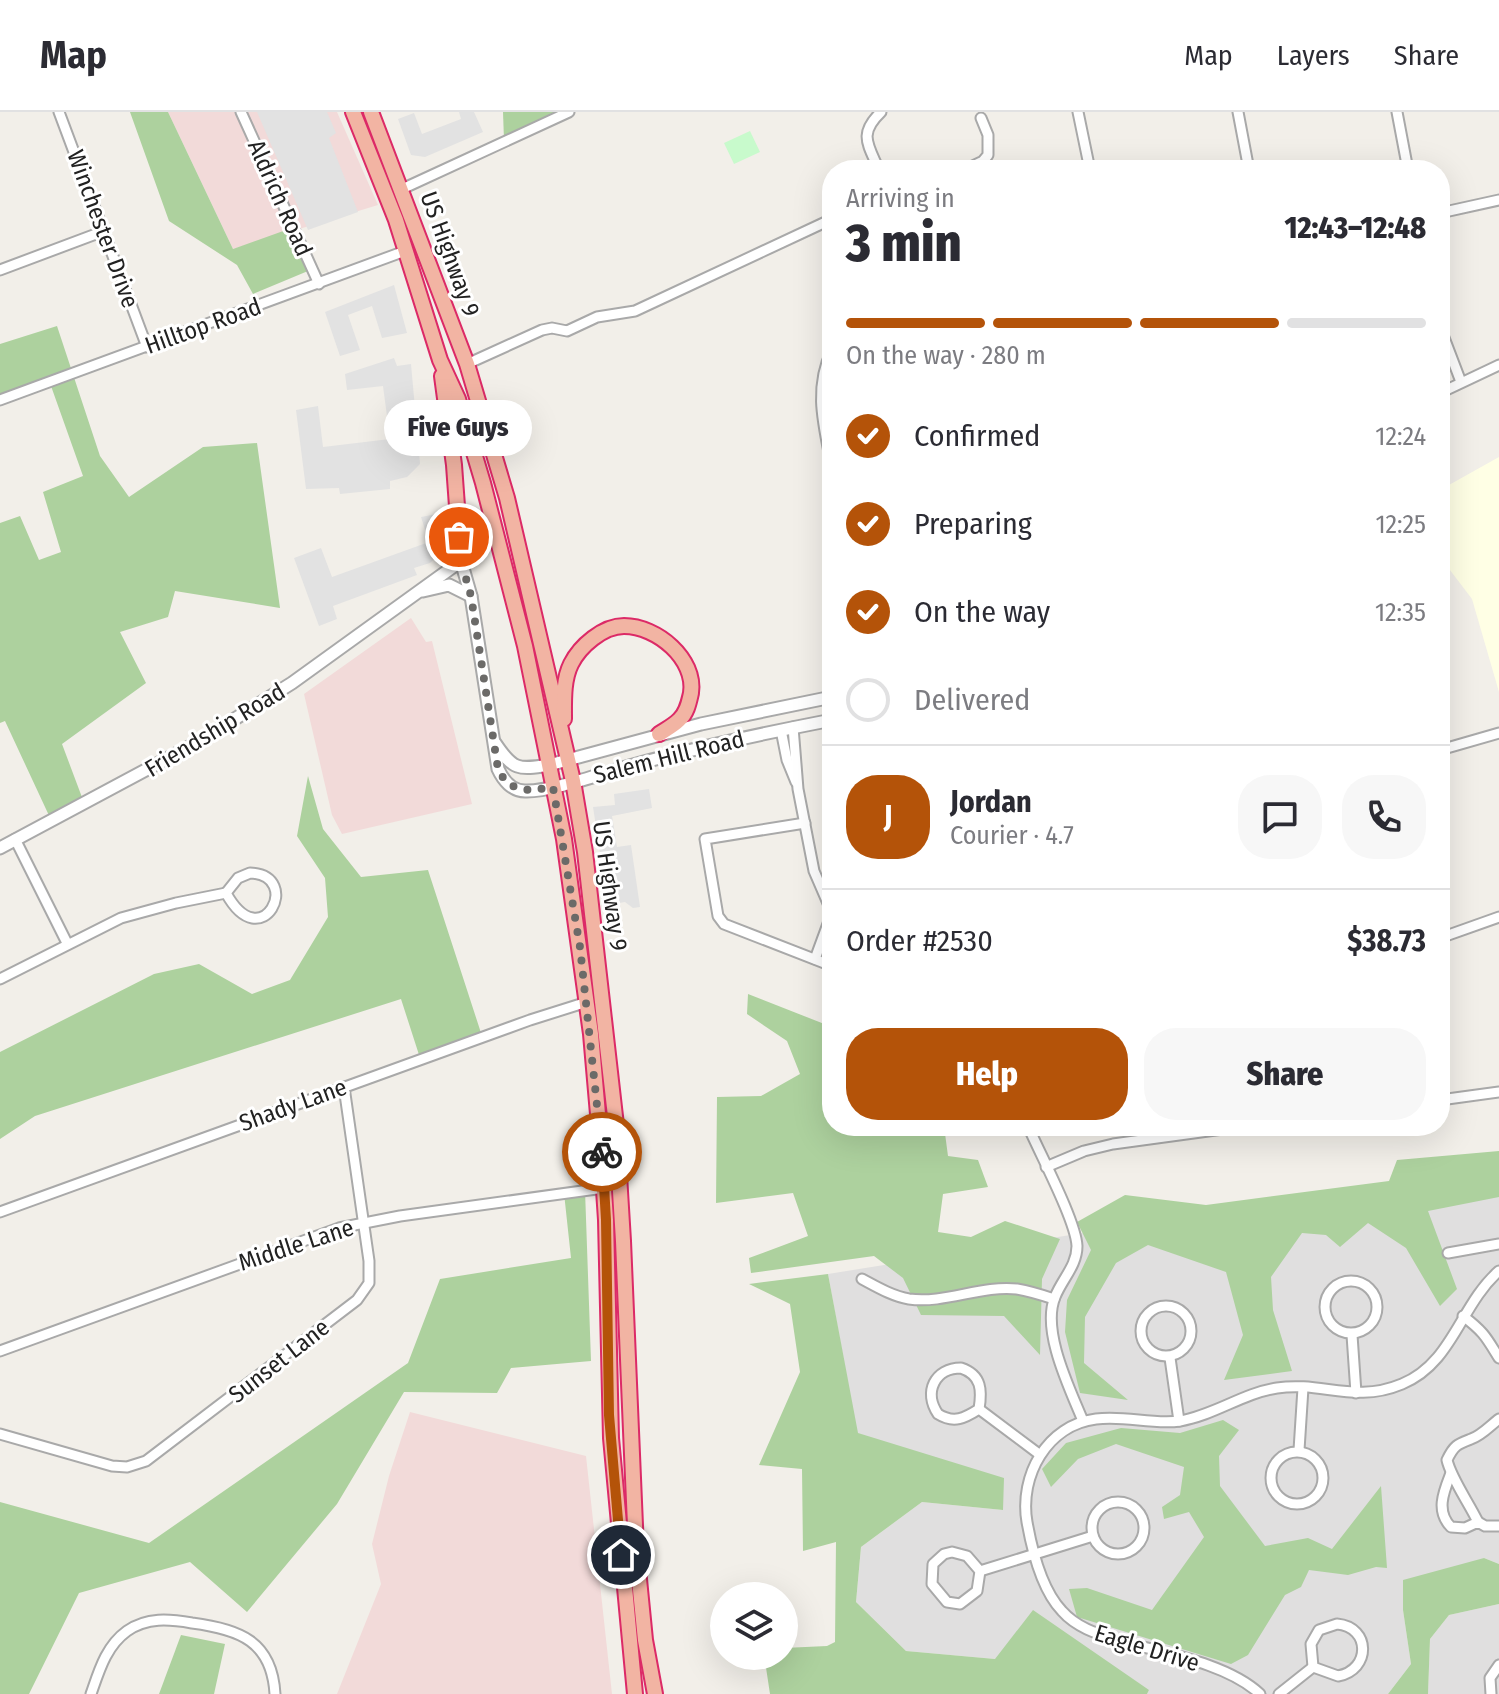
<!DOCTYPE html>
<html lang="en">
<head>
<meta charset="utf-8">
<style>
  body { margin:0; font-family:"Fira Sans Condensed",sans-serif; background:#f7f7f7; color:#2b2b33; height:100vh; display:flex; flex-direction:column; font-size:30px; white-space:nowrap }
  * { box-sizing:border-box; margin:0 }
  p { font-size:26px; color:#7c7c81 }
  .icon { flex:none; width:44px; height:44px; fill:none; stroke:currentColor; stroke-width:2; stroke-linecap:round; stroke-linejoin:round }
  .map { position:relative; flex:1; overflow:hidden }
  .sheet { position:absolute; left:822px; top:48px; width:628px; height:976px; display:flex; flex-direction:column; background:#fff; border-radius:32px; box-shadow:0 8px 32px #0002 }
  .sheet>* { flex:none }
  .tools { position:absolute; left:710px; top:1470px; display:grid; gap:16px }
  .tools a { display:grid; place-items:center; width:88px; height:88px; border-radius:50%; background:#fff; box-shadow:0 8px 32px #0002; font-size:40px }
  .pin { position:absolute; display:grid; place-items:center; width:68px; height:68px; color:#fff; margin:-34px; border:4px solid #fff; border-radius:50%; box-shadow:0 2px 8px #0007 }
  .courier { position:absolute; display:grid; place-items:center; width:80px; height:80px; margin:-40px; border:6px solid #b45309; border-radius:50%; background:#fff; color:#222; box-shadow:0 2px 10px #0007 }
  .bubble { position:absolute; height:56px; border-radius:28px; background:#fff; box-shadow:0 8px 32px #0002; font-size:26px; font-weight:800; line-height:56px; text-align:center }
  .summary em { font-style:normal; font-weight:800 }
  .summary div { display:flex; flex-direction:column-reverse }
  .summary { display:flex; align-items:center; justify-content:space-between; height:136px; padding:0 24px }
  h1 { font-size:52px; font-weight:800; line-height:60px }
  .bar { display:grid; grid-template-columns:repeat(4,1fr); gap:12px 8px; align-content:center; height:96px; padding:0 24px }
  .bar i { height:10px; border-radius:6px; background:#e1e1e2 }
  .bar .on { background:#b45309 }
  .bar p { grid-column:span 4 }
  .line { display:flex; align-items:center; gap:20px; padding:0 24px; border-top:2px solid #e1e1e2 }
  .line div { flex:1 }
  .round { display:grid; place-items:center; flex:none; width:84px; height:84px; border-radius:32px; background:#f7f7f7 }
  ol { padding:0 24px; list-style:none }
  li { display:flex; align-items:center; gap:24px; height:88px }
  li p { margin-inline-start:auto }
  li .icon { padding:8px; border-radius:50%; background:#b45309; color:#fff; stroke-width:4 }
  li:last-child { color:#7c7c81 }
  li i { width:44px; height:44px; border:4px solid #e1e1e2; border-radius:50% }
  .cta { display:flex; gap:16px; margin-top:auto; padding:16px 24px }
  .cta a { flex:1; height:92px; border-radius:32px; background:#b45309; color:#fff; font-size:32px; font-weight:800; line-height:92px; text-align:center }
  .cta a+a { background:#f7f7f7; color:#2b2b33 }
  header { display:flex; align-items:center; gap:48px; box-sizing:border-box; height:112px; padding:0 40px; background:#fff; border-bottom:2px solid #e1e1e2 }
  header strong { font-size:38px }
  nav { display:flex; gap:44px; margin-inline-start:auto; font-size:28px }
  .map>svg:first-child { display:block }
  .residential { fill:#e0dfdf }
  .commercial { fill:#f2dad9 }
  .education { fill:#ffffe5 }
  .forest { fill:#add19e }
  .park { fill:#c8facc }
  .parking { fill:#e2e2e2 }
  .lines { fill:none; stroke-linecap:round; stroke-linejoin:round }
  .minor-casing { stroke:#a9a9a9; stroke-width:13 }
  .tertiary-casing { stroke:#a9a9a9; stroke-width:15 }
  .trunk-casing { stroke:#dc2a67; stroke-width:18 }
  .minor { stroke:#fff; stroke-width:9 }
  .tertiary { stroke:#fff; stroke-width:11 }
  .trunk { stroke:#f2b4a3; stroke-width:14 }
  .done { stroke:#6b6a68; stroke-width:8; stroke-dasharray:0 14.4 }
  .route { stroke:#b45309; stroke-width:10 }
  .labels { text-anchor:middle; dominant-baseline:central; stroke-width:6; stroke-linejoin:round; paint-order:stroke }
  .street-label { font-size:24px; fill:#222; stroke:#fff }
</style>
</head>
<body>
<header>
<strong>Map</strong>
<nav><a>Map</a><a>Layers</a><a>Share</a></nav>
</header>
<div class="map">
<svg width="1499" height="1582" viewBox="0 0 1499 1582">
  <rect width="100%" height="100%" fill="#f2efe9"/>
  <!-- residential -->
  <g class="residential">
    <polygon points="1499,1054 1499,1452 1484,1446 1403,1498 1411,1552 1388,1582 1147,1582 1149,1578 995,1547 906,1539 856,1490 861,1435 922,1390 1003,1398 857,1321 828,1162"/>
    <polygon points="1499,1492 1499,1582 1428,1582 1430,1527 1449,1503"/>
  </g>
  <!-- commercial -->
  <g class="commercial">
    <polygon points="168,0 337,0 378,93 233,137"/>
    <polygon points="411,506 426,530 432,529 472,692 342,722 332,703 304,582"/>
    <polygon points="410,1300 586,1344 612,1582 337,1582 381,1472 372,1432 389,1364"/>
  </g>
  <!-- education -->
  <polygon class="education" points="1499,345 1499,580 1472,487 1440,445 1440,378"/>
  <!-- forest -->
  <g class="forest">
    <polygon points="130,0 168,0 233,137 286,118 308,159 253,182 237,153 169,109"/>
    <polygon points="503,0 567,0 504,28"/>
    <polygon points="57,214 100,344 129,385 203,335 257,331 280,496 175,479 168,505 120,520 146,571 62,632 86,696 52,710 5,609 0,611 0,411 20,404 39,448 61,440 43,380 83,364 51,274 0,293 0,232"/>
    <polygon points="308,664 323,717 361,765 428,758 482,924 421,949 401,887 35,1004 0,1027 0,940 154,862 199,852 252,882 290,868 328,805 325,766 297,724"/>
    <polygon points="748,882 832,915 832,1014 944,1014 948,1044 978,1048 988,1075 943,1082 938,1120 971,1125 1005,1109 1060,1127 1042,1167 1040,1243 1004,1204 921,1203 903,1166 874,1144 751,1161 749,1146 808,1124 793,1081 716,1091 717,985 761,984 800,962 787,929 747,902"/>
    <polygon points="1499,1039 1499,1085 1428,1099 1457,1177 1440,1194 1406,1136 1368,1111 1340,1135 1326,1123 1302,1121 1271,1165 1273,1198 1292,1259 1224,1268 1243,1223 1226,1160 1148,1133 1116,1151 1085,1205 1084,1251 1128,1288 1080,1281 1065,1220 1067,1188 1091,1138 1077,1110 1125,1083 1206,1093 1389,1069 1397,1048"/>
    <polygon points="585,1078 591,1249 511,1256 497,1281 404,1280 337,1392 247,1500 190,1450 79,1481 29,1582 0,1582 0,1390 149,1431 408,1251 440,1167 571,1146 564,1081"/>
    <polygon points="828,1162 858,1321 1004,1366 1003,1398 922,1390 861,1435 856,1490 906,1539 995,1547 1033,1498 1149,1578 1147,1582 770,1582 765,1549 767,1544 784,1544 784,1536 827,1534 835,1530 836,1430 803,1439 802,1357 759,1353 800,1260 790,1192 749,1172"/>
    <polygon points="1223,1308 1239,1318 1219,1344 1220,1374 1265,1434 1308,1426 1332,1437 1381,1374 1387,1456 1376,1455 1348,1463 1309,1458 1301,1475 1285,1483 1248,1543 1231,1552 1077,1505 1069,1477 1087,1476 1152,1498 1204,1425 1189,1400 1164,1407 1162,1395 1180,1383 1184,1355 1116,1332 1078,1347 1051,1375 1042,1357 1066,1331 1121,1316 1180,1321"/>
    <polygon points="1484,1446 1499,1452 1499,1492 1449,1503 1430,1527 1428,1582 1388,1582 1411,1552 1403,1498 1403,1468"/>
    <polygon points="181,1523 225,1532 214,1582 159,1582"/>
  </g>
  <!-- park -->
  <polygon class="park" points="750,19 760,40 734,52 724,31"/>
  <!-- parking -->
  <g class="parking">
    <polygon points="257,0 327,0 336,21 329,26 358,100 308,118"/>
    <polygon points="459,0 474,0 483,20 425,45 411,43 398,7 414,1 422,22 461,7"/>
    <polygon points="394,173 407,221 382,226 372,194 348,203 360,238 340,244 325,200"/>
    <polygon points="394,246 397,254 411,252 420,352 407,365 390,369 390,377 340,382 339,376 306,377 296,298 318,294 323,335 390,327 383,274 347,278 345,262"/>
    <polygon points="447,400 450,422 443,424 441,440 430,451 414,456 417,463 333,494 337,507 319,514 294,446 321,436 332,465 429,430 421,405"/>
    <polygon points="649,677 652,696 612,704 617,735 631,733 640,795 633,796 625,790 608,793 593,695 615,693 614,682"/>
  </g>
  <g class="lines">
    <defs>
      <g id="minor">
        <polyline points="59,0 147,235"/>
        <polyline points="241,0 319,172"/>
        <polyline points="1078,0 1090,58"/>
        <polyline points="1238,0 1249,58"/>
        <polyline points="1397,0 1408,58"/>
        <path d="M879,58C868,32 858,22 881,0"/>
        <polyline points="964,58 983,49 988,43 988,23 981,6"/>
        <polyline points="402,77 569,0"/>
        <polyline points="1440,101 1499,88"/>
        <polyline points="0,158 104,119"/>
        <polyline points="1440,215 1461,270"/>
        <path d="M832,238C813,277 824,314 832,355"/>
        <polyline points="467,252 542,218 552,216 567,219 597,205 635,199 832,107"/>
        <polyline points="1440,281 1499,253"/>
        <polyline points="0,288 405,139"/>
        <polyline points="793,615 798,677 814,759 830,796 829,809 815,847"/>
        <polyline points="781,618 787,648 796,670"/>
        <polyline points="1440,638 1499,621"/>
        <polyline points="805,711 705,727 718,804 724,812 832,854"/>
        <polyline points="15,727 67,831"/>
        <path d="M250,761C304,763 262,847 226,781L238,766Z"/>
        <polyline points="1440,826 1499,805"/>
        <polyline points="0,867 121,806 176,791 226,781"/>
        <polyline points="1440,988 1499,980"/>
        <path d="M1028,1014C1039,1040 1076,1109 1077,1134C1077,1154 1062,1167 1055,1185C1041,1219 1070,1277 1083,1309"/>
        <polyline points="1046,1055 1084,1039 1113,1032 1245,1014"/>
        <polyline points="0,1100 530,908 587,890"/>
        <polyline points="1448,1141 1499,1132"/>
        <path d="M862,1167C877,1175 892,1184 909,1187C945,1192 981,1173 1017,1177C1029,1179 1042,1183 1054,1187"/>
        <circle cx="1351" cy="1195" r="26"/>
        <circle cx="1166" cy="1219" r="25"/>
        <path d="M1463,1204C1484,1220 1486,1225 1499,1246"/>
        <polyline points="1352,1223 1356,1281"/>
        <polyline points="0,1239 339,1116 400,1104 604,1076"/>
        <polyline points="1170,1246 1179,1309"/>
        <path d="M961,1256C982,1263 982,1279 979,1297C965,1306 954,1312 938,1302C923,1280 935,1256 961,1256Z"/>
        <polyline points="979,1297 1039,1342"/>
        <polyline points="0,1322 112,1354 127,1355 146,1349 357,1188 369,1171 369,1149 344,975"/>
        <polyline points="1299,1338 1303,1276"/>
        <circle cx="1297" cy="1366" r="26"/>
        <path d="M1451,1361C1444,1379 1435,1399 1451,1415L1465,1416L1478,1410L1485,1414H1499"/>
        <circle cx="1118" cy="1416" r="26"/>
        <path d="M1478,1410C1469,1391 1451,1366 1447,1348C1454,1333 1458,1332 1471,1327C1481,1324 1491,1313 1499,1307"/>
        <polygon points="952,1440 967,1444 980,1459 977,1479 960,1492 947,1490 932,1472 933,1452 944,1442"/>
        <polyline points="980,1459 1093,1424"/>
        <path d="M1337,1512C1371,1515 1371,1558 1338,1564L1313,1555L1311,1532L1319,1518Z"/>
        <path d="M91,1582C99,1559 106,1534 127,1519C147,1505 169,1507 192,1511C239,1517 272,1529 275,1582"/>
        <path d="M1260,1582C1227,1551 1163,1541 1120,1529C1098,1522 1077,1516 1062,1499C1041,1477 1032,1438 1027,1410C1019,1364 1047,1313 1096,1307C1125,1303 1152,1313 1180,1309C1215,1303 1243,1281 1277,1276C1322,1269 1354,1292 1402,1272C1453,1251 1460,1193 1499,1159"/>
        <polyline points="1279,1582 1313,1555"/>
        <polyline points="1491,1582 1490,1566 1499,1553"/>
      </g>
      <g id="tertiary">
        <polyline points="423,479 449,473 471,484"/>
        <path d="M495,631C513,658 518,658 549,653L701,612L832,585"/>
        <path d="M0,736L198,630L292,571L461,449L471,484L498,657C503,668 512,679 525,679C551,680 606,660 633,653C699,635 765,621 832,608"/>
      </g>
      <g id="trunk">
        <polyline points="353,0 396,108 440,248 458,287 483,371 525,534 564,727 591,922 602,1048 606,1108 611,1326 635,1582"/>
        <polyline points="371,0 467,252 507,386 573,669 585,740 616,1013 623,1129 636,1437 645,1528 655,1582"/>
        <polyline points="442,264 454,353 461,449"/>
        <path d="M564,607C564,589 563,568 571,552C580,534 603,514 624,514C657,514 696,547 691,581C689,590 687,601 679,608C673,614 665,618 659,622"/>
      </g>
    </defs>
    <!-- minor casing -->
    <use href="#minor" class="minor-casing"/>
    <!-- tertiary casing -->
    <use href="#tertiary" class="tertiary-casing"/>
    <!-- trunk casing -->
    <use href="#trunk" class="trunk-casing"/>
    <!-- minor -->
    <use href="#minor" class="minor"/>
    <!-- tertiary -->
    <use href="#tertiary" class="tertiary"/>
    <!-- trunk -->
    <use href="#trunk" class="trunk"/>
  </g>
  <g class="lines">
    <!-- done -->
    <path class="done" d="M459,425L461,449L471,484L498,657C510,682 529,679 553,675L580,835L602,1040"/>
    <!-- route -->
    <polyline class="route" points="602,1040 606,1108 609,1303 621,1443"/>
  </g>
  <g class="labels">
    <!-- street labels -->
    <g class="street-label">
      <text transform="translate(280 86) rotate(66)">Aldrich Road</text>
      <text transform="translate(103 117) rotate(70)">Winchester Drive</text>
      <text transform="translate(450 142) rotate(70)">US Highway 9</text>
      <text transform="translate(203 214) rotate(-20)">Hilltop Road</text>
      <text transform="translate(215 618) rotate(-31)">Friendship Road</text>
      <text transform="translate(669 645) rotate(-14)">Salem Hill Road</text>
      <text transform="translate(610 774) rotate(82)">US Highway 9</text>
      <text transform="translate(293 993) rotate(-20)">Shady Lane</text>
      <text transform="translate(296 1133) rotate(-18)">Middle Lane</text>
      <text transform="translate(279 1249) rotate(-38)">Sunset Lane</text>
      <text transform="translate(1147 1536) rotate(17)">Eagle Drive</text>
    </g>
  </g>
</svg>
<div class="tools">
<a><svg class="icon" aria-label="layers" viewBox="0 0 24 24"><path d="M12 4l9 5-9 5-9-5zM3 14l9 5 9-5"/></svg></a>
</div>
<div class="pin" style="left:459px;top:425px;background:#ea580c"><svg class="icon" aria-label="bag" viewBox="0 0 24 24"><path d="M5 8h14l-1 12H6zM9 8a3 3 0 0 1 6 0"/></svg></div>
<div class="pin" style="left:621px;top:1443px;background:#1f2937"><svg class="icon" aria-label="home" viewBox="0 0 24 24"><path d="M3 11l9-7 9 7M6 9v11h12V9"/></svg></div>
<div class="courier" style="left:602px;top:1040px"><svg class="icon" aria-label="bike" viewBox="0 0 24 24"><circle cx="6" cy="16" r="4"/><circle cx="18" cy="16" r="4"/><path d="M6 16l4-8h5l3 8M10 8l3 8H6M13 5h3"/></svg></div>
<div class="bubble" style="left:384px;top:288px;width:148px">Five Guys</div>
<section class="sheet">
<div class="summary"><div><h1>3 min</h1><p>Arriving in</p></div><em>12:43–12:48</em></div>
<div class="bar"><i class="on"></i><i class="on"></i><i class="on"></i><i></i><p>On the way · 280 m</p></div>
<ol>
<li><svg class="icon" aria-label="check" viewBox="0 0 24 24"><path d="M5 12l5 5 9-10"/></svg>Confirmed<p>12:24</p></li>
<li><svg class="icon" aria-label="check" viewBox="0 0 24 24"><path d="M5 12l5 5 9-10"/></svg>Preparing<p>12:25</p></li>
<li><svg class="icon" aria-label="check" viewBox="0 0 24 24"><path d="M5 12l5 5 9-10"/></svg>On the way<p>12:35</p></li>
<li><i></i>Delivered</li>
</ol>
<div class="line" style="height:144px"><b class="round" style="background:#b45309;color:#fff">J</b><div><b>Jordan</b><p>Courier · 4.7</p></div><a class="round"><svg class="icon" aria-label="chat" viewBox="0 0 24 24"><path d="M4 5h16v11H9l-5 4z"/></svg></a><a class="round"><svg class="icon" aria-label="phone" viewBox="0 0 24 24"><path d="M5 4h4l2 5-3 2q2 4 5 5l2-3 5 2v4C11 20 4 13 5 4z"/></svg></a></div>
<div class="line" style="height:104px"><div>Order #2530</div><b>$38.73</b></div>
<div class="cta"><a>Help</a><a>Share</a></div>
</section>
</div>
</body>
</html>
